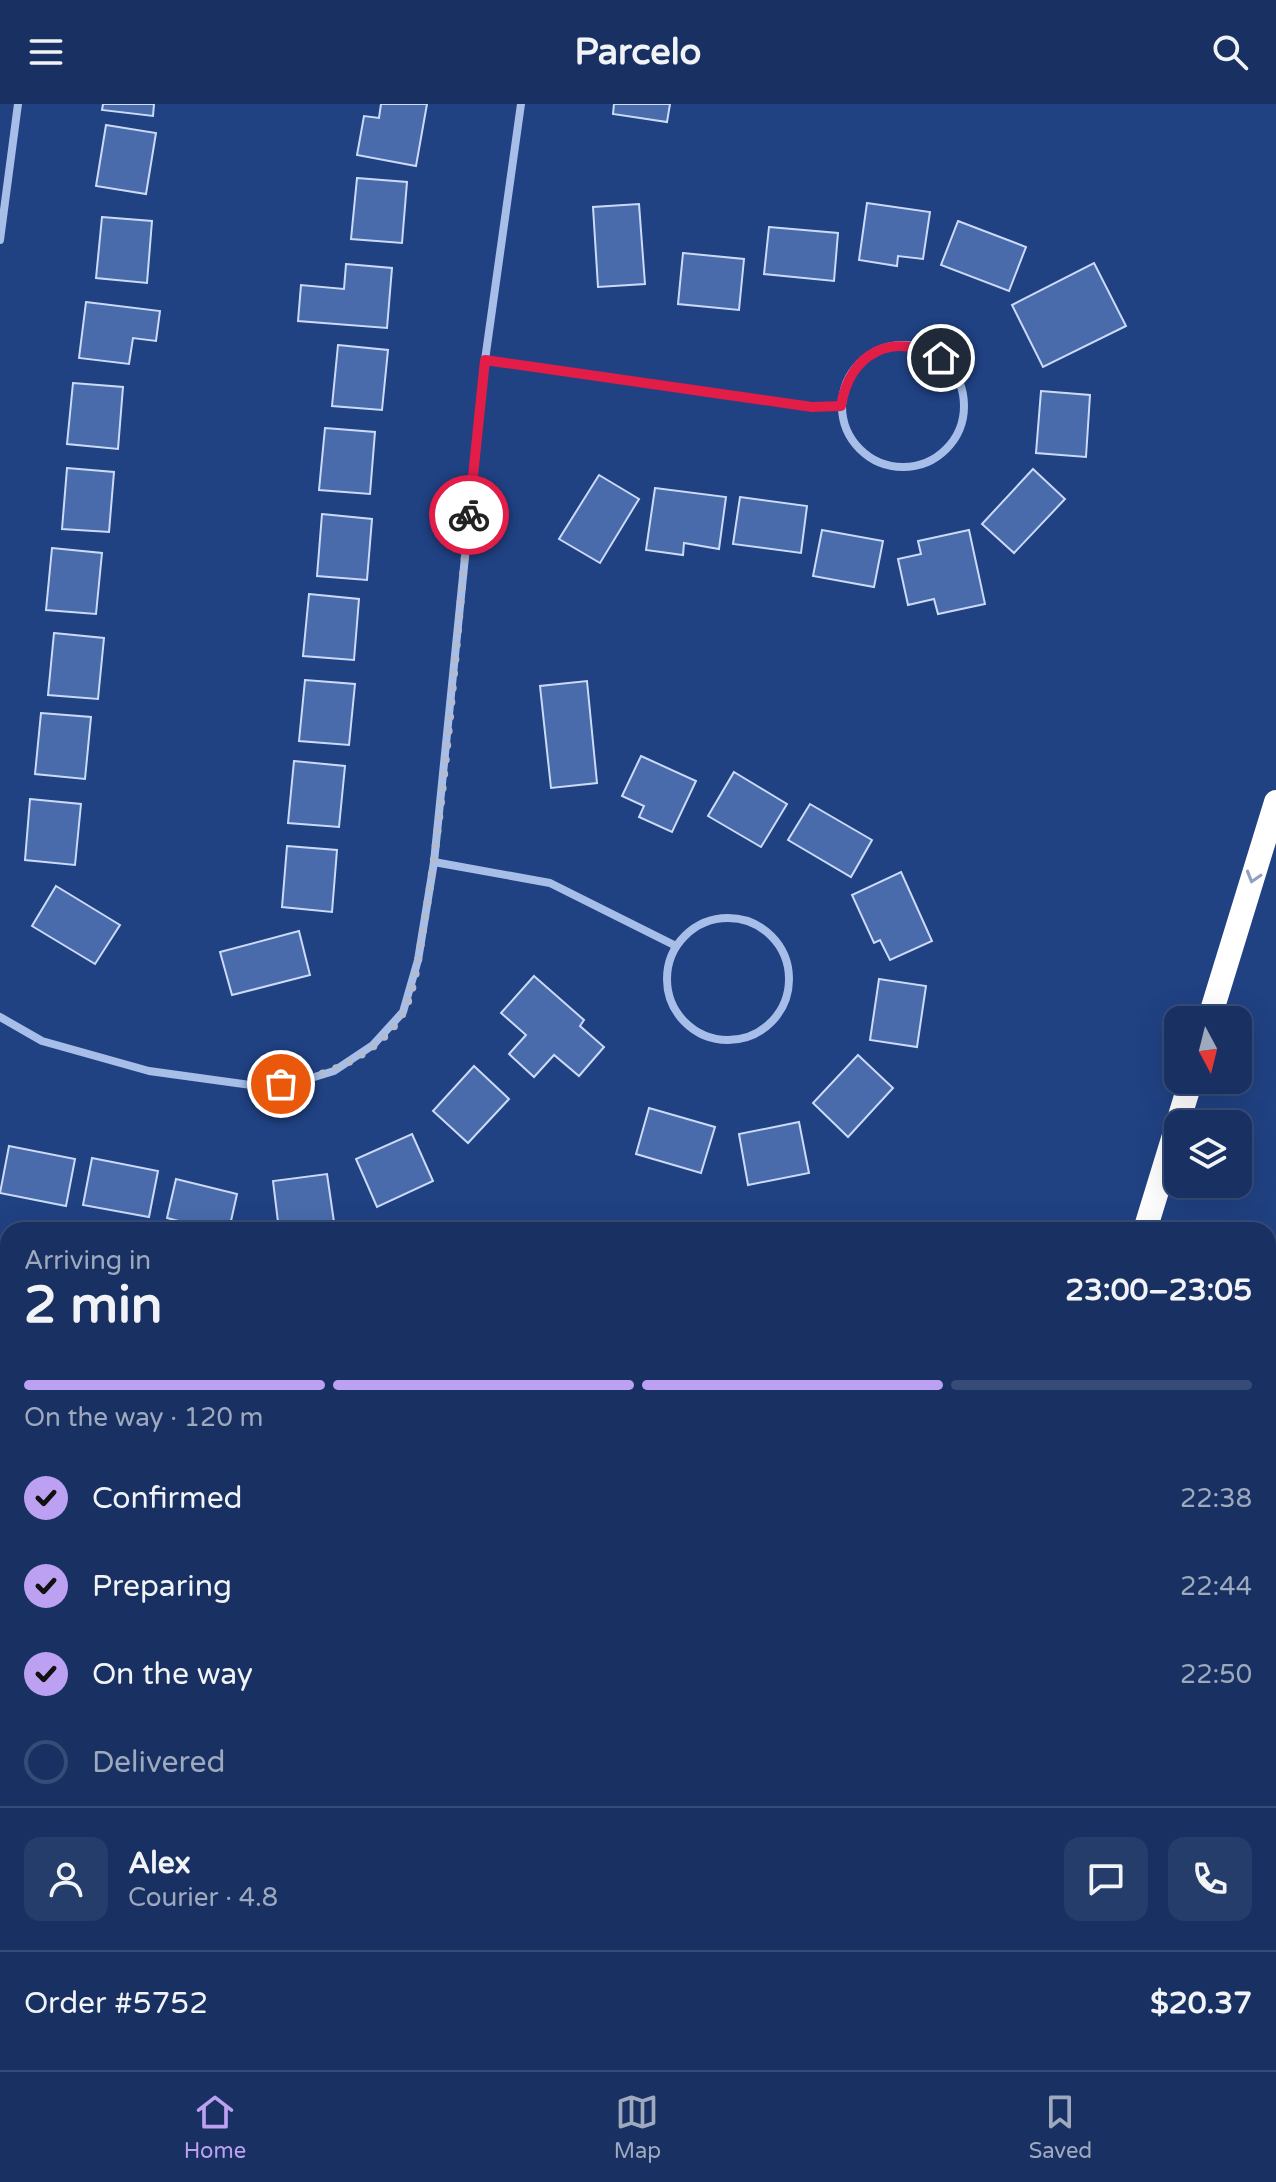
<!DOCTYPE html>
<html lang="en">
<head>
<meta charset="utf-8">
<style>
  body { margin:0; font-family:"Varela Round",sans-serif; background:#253d6b; color:#f1f3f6; height:100vh; display:flex; flex-direction:column; font-size:30px; white-space:nowrap }
  * { box-sizing:border-box; margin:0 }
  p { font-size:26px; color:#9fa9be }
  .icon { flex:none; width:44px; height:44px; fill:none; stroke:currentColor; stroke-width:2; stroke-linecap:round; stroke-linejoin:round }
  .map { position:relative; flex:1; overflow:hidden }
  .sheet { position:absolute; left:0px; top:1118px; width:1276px; height:848px; display:flex; flex-direction:column; background:#183162; border-radius:24px 24px 0 0; box-shadow:0 8px 32px #0002,0 0 0 2px #364c77 }
  .sheet>* { flex:none }
  .needle { width:52px; rotate:173deg }
  .controls { position:absolute; left:1164px; top:902px; display:grid; gap:16px }
  .controls a { display:grid; place-items:center; width:88px; height:88px; border-radius:16px; background:#183162; box-shadow:0 8px 32px #0002,0 0 0 2px #364c77; font-size:40px }
  .pin { position:absolute; display:grid; place-items:center; width:68px; height:68px; color:#fff; margin:-34px; border:4px solid #fff; border-radius:50%; box-shadow:0 2px 8px #0007 }
  .courier { position:absolute; display:grid; place-items:center; width:80px; height:80px; margin:-40px; border:6px solid #e11d48; border-radius:50%; background:#fff; color:#222; box-shadow:0 2px 10px #0007 }
  .overview em { font-style:normal; font-weight:700 }
  .overview div { display:flex; flex-direction:column-reverse }
  .overview { display:flex; align-items:center; justify-content:space-between; height:136px; padding:0 24px }
  h1 { font-size:52px; font-weight:700; line-height:60px }
  .bar { display:grid; grid-template-columns:repeat(4,1fr); gap:12px 8px; align-content:center; height:96px; padding:0 24px }
  .bar i { height:10px; border-radius:6px; background:#364c77 }
  .bar .current { background:#bca0f2 }
  .bar p { grid-column:span 4 }
  .line { display:flex; align-items:center; gap:20px; padding:0 24px; border-top:2px solid #364c77 }
  .line div { flex:1 }
  .round { display:grid; place-items:center; flex:none; width:84px; height:84px; border-radius:16px; background:#253d6b }
  ol { padding:0 24px; list-style:none }
  li { display:flex; align-items:center; gap:24px; height:88px }
  li p { margin-inline-start:auto }
  li .icon { padding:8px; border-radius:50%; background:#bca0f2; color:#111; stroke-width:4 }
  li:last-child { color:#9fa9be }
  li i { width:44px; height:44px; border:4px solid #364c77; border-radius:50% }
  header { display:flex; justify-content:space-between; align-items:center; height:104px; padding:0 24px; background:#183162; font-size:36px; font-weight:700 }
  .menu { display:flex; justify-content:space-around; align-items:center; height:112px; border-top:2px solid #364c77; background:#183162; font-size:22px; color:#9fa9be }
  .menu a { display:grid; justify-items:center; gap:4px }
  .menu .current { color:#bca0f2 }
  .map>svg:first-child { display:block }
  .green { fill:#345aa0 }
  .water { fill:#385180; stroke:#9bb7ea; stroke-width:2 }
  .lines { fill:none; stroke-linecap:round; stroke-linejoin:round }
  .stream { stroke:#9bb7ea; stroke-width:11 }
  .building { fill:#496bab; stroke:#cbdaf6; stroke-width:2 }
  .minor { stroke:#a7bee8; stroke-width:8 }
  .tertiary { stroke:#a7bee8; stroke-width:14 }
  .primary { stroke:#eaeffe; stroke-width:20 }
  .motorway { stroke:#fff; stroke-width:24 }
  .oneway { stroke:#90a0c0 }
  .done { stroke:#b1bcd3; stroke-width:8; stroke-dasharray:0 14.4 }
  .route { stroke:#e11d48; stroke-width:10 }
</style>
</head>
<body>
<header><svg class="icon" aria-label="menu" viewBox="0 0 24 24"><path d="M4 6h16M4 12h16M4 18h16"/></svg>Parcelo<svg class="icon" aria-label="search" viewBox="0 0 24 24"><circle cx="10" cy="10" r="6"/><path d="M15 15l6 6"/></svg></header>
<div class="map">
<svg width="1276" height="1966" viewBox="0 0 1276 1966">
  <rect width="100%" height="100%" fill="#204182"/>
  <!-- green -->
  <polygon class="green" points="0,1449 8,1452 8,1958 182,1958 179,1966 0,1966"/>
  <!-- water -->
  <polygon class="water" points="329,1958 536,1958 534,1966 324,1966"/>
  <g class="lines">
    <!-- stream -->
    <polyline class="stream" points="0,1838 8,1833"/>
  </g>
  <!-- building -->
  <g class="building">
    <polygon points="103,0 154,0 153,12 102,6"/>
    <polygon points="381,0 427,0 416,62 357,51 364,12 379,14"/>
    <polygon points="614,0 670,0 667,18 613,10"/>
    <polygon points="106,21 156,29 146,90 96,82"/>
    <polygon points="357,74 407,78 402,139 351,135"/>
    <polygon points="867,99 930,108 923,155 898,152 897,162 859,156"/>
    <polygon points="639,100 645,180 598,183 593,103"/>
    <polygon points="102,113 152,117 147,179 96,174"/>
    <polygon points="958,117 1026,143 1009,187 941,161"/>
    <polygon points="769,123 838,129 834,177 764,170"/>
    <polygon points="683,149 744,155 739,206 678,200"/>
    <polygon points="1094,159 1126,222 1043,263 1012,201"/>
    <polygon points="346,160 392,164 387,224 298,217 301,181 344,185"/>
    <polygon points="86,198 160,207 156,237 133,234 129,260 79,254"/>
    <polygon points="338,241 388,246 382,306 332,302"/>
    <polygon points="73,279 123,283 118,345 67,340"/>
    <polygon points="1041,287 1090,291 1086,353 1036,349"/>
    <polygon points="325,324 375,328 370,390 319,386"/>
    <polygon points="67,364 114,368 109,428 62,425"/>
    <polygon points="1033,365 1065,395 1014,449 982,420"/>
    <polygon points="599,371 639,395 600,459 559,435"/>
    <polygon points="655,384 726,393 719,445 684,439 683,451 646,446"/>
    <polygon points="740,393 807,402 801,449 733,440"/>
    <polygon points="322,410 372,415 367,476 317,472"/>
    <polygon points="822,426 883,437 874,483 813,472"/>
    <polygon points="969,426 985,500 938,510 934,495 908,501 898,455 921,450 918,437"/>
    <polygon points="52,444 102,449 96,510 46,506"/>
    <polygon points="309,490 359,495 354,556 303,552"/>
    <polygon points="54,529 104,534 98,595 48,591"/>
    <polygon points="305,576 355,580 349,641 299,637"/>
    <polygon points="587,577 597,679 551,684 540,582"/>
    <polygon points="41,609 91,613 85,675 35,670"/>
    <polygon points="641,652 696,677 672,728 639,713 644,702 622,692"/>
    <polygon points="294,657 345,662 339,723 288,719"/>
    <polygon points="734,668 787,700 761,743 708,712"/>
    <polygon points="30,695 81,700 75,761 25,756"/>
    <polygon points="810,700 872,736 851,773 788,736"/>
    <polygon points="287,742 337,746 332,808 282,803"/>
    <polygon points="901,768 932,837 890,856 880,836 874,839 852,791"/>
    <polygon points="56,782 120,821 95,860 32,822"/>
    <polygon points="299,827 310,871 232,891 220,848"/>
    <polygon points="534,872 584,916 580,922 604,943 579,972 554,951 534,973 509,950 526,931 501,909"/>
    <polygon points="879,875 926,882 917,943 870,936"/>
    <polygon points="858,951 893,984 848,1033 813,999"/>
    <polygon points="474,962 509,995 468,1039 433,1007"/>
    <polygon points="649,1004 715,1023 701,1069 636,1050"/>
    <polygon points="799,1018 809,1069 748,1081 739,1030"/>
    <polygon points="412,1030 433,1077 377,1103 356,1055"/>
    <polygon points="9,1042 75,1055 66,1102 0,1089"/>
    <polygon points="92,1054 158,1067 149,1113 83,1101"/>
    <polygon points="327,1070 334,1118 279,1126 273,1077"/>
    <polygon points="176,1075 237,1090 229,1126 189,1126 190,1120 167,1114"/>
  </g>
  <g class="lines">
    <!-- minor -->
    <g class="minor">
      <polyline points="0,136 18,0"/>
      <circle cx="903" cy="302" r="61"/>
      <polyline points="485,256 812,303 841,302"/>
      <polyline points="434,758 550,779 676,842"/>
      <circle cx="728" cy="875" r="61"/>
      <polyline points="0,913 42,937 149,967 265,983 298,978 334,967 373,941 403,908 418,856 434,758 485,256 521,0"/>
    </g>
    <!-- tertiary -->
    <polyline class="tertiary" points="0,1348 8,1351"/>
    <!-- primary -->
    <polyline class="primary" points="1268,1730 1276,1732"/>
    <!-- motorway -->
    <g class="motorway">
      <polyline points="1209,916 1276,698"/>
      <polyline points="1145,1126 1191,976"/>
      <polyline points="1268,1794 1276,1769"/>
      <polyline points="891,1966 893,1958"/>
      <polyline points="1211,1966 1214,1958"/>
    </g>
  </g>
  <!-- one-way arrows -->
  <defs><path id="oneway-chevron" d="M-2-3.5L2.5 0L-2 3.5" fill="none" stroke-width="1.6" stroke-linecap="round" stroke-linejoin="round" transform="scale(2)"/></defs>
  <use class="oneway" href="#oneway-chevron" transform="translate(1253 773) rotate(107)"/>
  <g class="lines">
    <!-- done -->
    <path class="done" d="M281,980C326,974 380,949 403,909C416,885 420,841 425,814C447,681 455,545 469,411"/>
    <!-- route -->
    <path class="route" d="M469,411L485,256L812,303L841,302C850,248 893,227 941,254"/>
  </g>
</svg>
<div class="controls">
<a><svg class="needle" viewBox="-14 -14 28 28"><path d="M0-13l5 13h-10z" fill="#e53935"/><path d="M0 13l5-13h-10z" fill="#9fa9be"/></svg></a>
<a><svg class="icon" aria-label="layers" viewBox="0 0 24 24"><path d="M12 4l9 5-9 5-9-5zM3 14l9 5 9-5"/></svg></a>
</div>
<div class="pin" style="left:281px;top:980px;background:#ea580c"><svg class="icon" aria-label="bag" viewBox="0 0 24 24"><path d="M5 8h14l-1 12H6zM9 8a3 3 0 0 1 6 0"/></svg></div>
<div class="pin" style="left:941px;top:254px;background:#1f2937"><svg class="icon" aria-label="home" viewBox="0 0 24 24"><path d="M3 11l9-7 9 7M6 9v11h12V9"/></svg></div>
<div class="courier" style="left:469px;top:411px"><svg class="icon" aria-label="bike" viewBox="0 0 24 24"><circle cx="6" cy="16" r="4"/><circle cx="18" cy="16" r="4"/><path d="M6 16l4-8h5l3 8M10 8l3 8H6M13 5h3"/></svg></div>
<section class="sheet">
<div class="overview"><div><h1>2 min</h1><p>Arriving in</p></div><em>23:00–23:05</em></div>
<div class="bar"><i class="current"></i><i class="current"></i><i class="current"></i><i></i><p>On the way · 120 m</p></div>
<ol>
<li><svg class="icon" aria-label="check" viewBox="0 0 24 24"><path d="M5 12l5 5 9-10"/></svg>Confirmed<p>22:38</p></li>
<li><svg class="icon" aria-label="check" viewBox="0 0 24 24"><path d="M5 12l5 5 9-10"/></svg>Preparing<p>22:44</p></li>
<li><svg class="icon" aria-label="check" viewBox="0 0 24 24"><path d="M5 12l5 5 9-10"/></svg>On the way<p>22:50</p></li>
<li><i></i>Delivered</li>
</ol>
<div class="line" style="height:144px"><a class="round"><svg class="icon" aria-label="person" viewBox="0 0 24 24"><circle cx="12" cy="8" r="4"/><path d="M4 21q1-7 8-7t8 7"/></svg></a><div><b>Alex</b><p>Courier · 4.8</p></div><a class="round"><svg class="icon" aria-label="chat" viewBox="0 0 24 24"><path d="M4 5h16v11H9l-5 4z"/></svg></a><a class="round"><svg class="icon" aria-label="phone" viewBox="0 0 24 24"><path d="M5 4h4l2 5-3 2q2 4 5 5l2-3 5 2v4C11 20 4 13 5 4z"/></svg></a></div>
<div class="line" style="height:104px"><div>Order #5752</div><b>$20.37</b></div>
</section>
</div>
<nav class="menu">
<a class="current"><svg class="icon" aria-label="home" viewBox="0 0 24 24"><path d="M3 11l9-7 9 7M6 9v11h12V9"/></svg>Home</a>
<a><svg class="icon" aria-label="map" viewBox="0 0 24 24"><path d="M3 6l6-2 6 2 6-2v14l-6 2-6-2-6 2zM9 4v14M15 6v14"/></svg>Map</a>
<a><svg class="icon" aria-label="saved" viewBox="0 0 24 24"><path d="M7 4h10v16l-5-4-5 4z"/></svg>Saved</a>
</nav>
</body>
</html>
